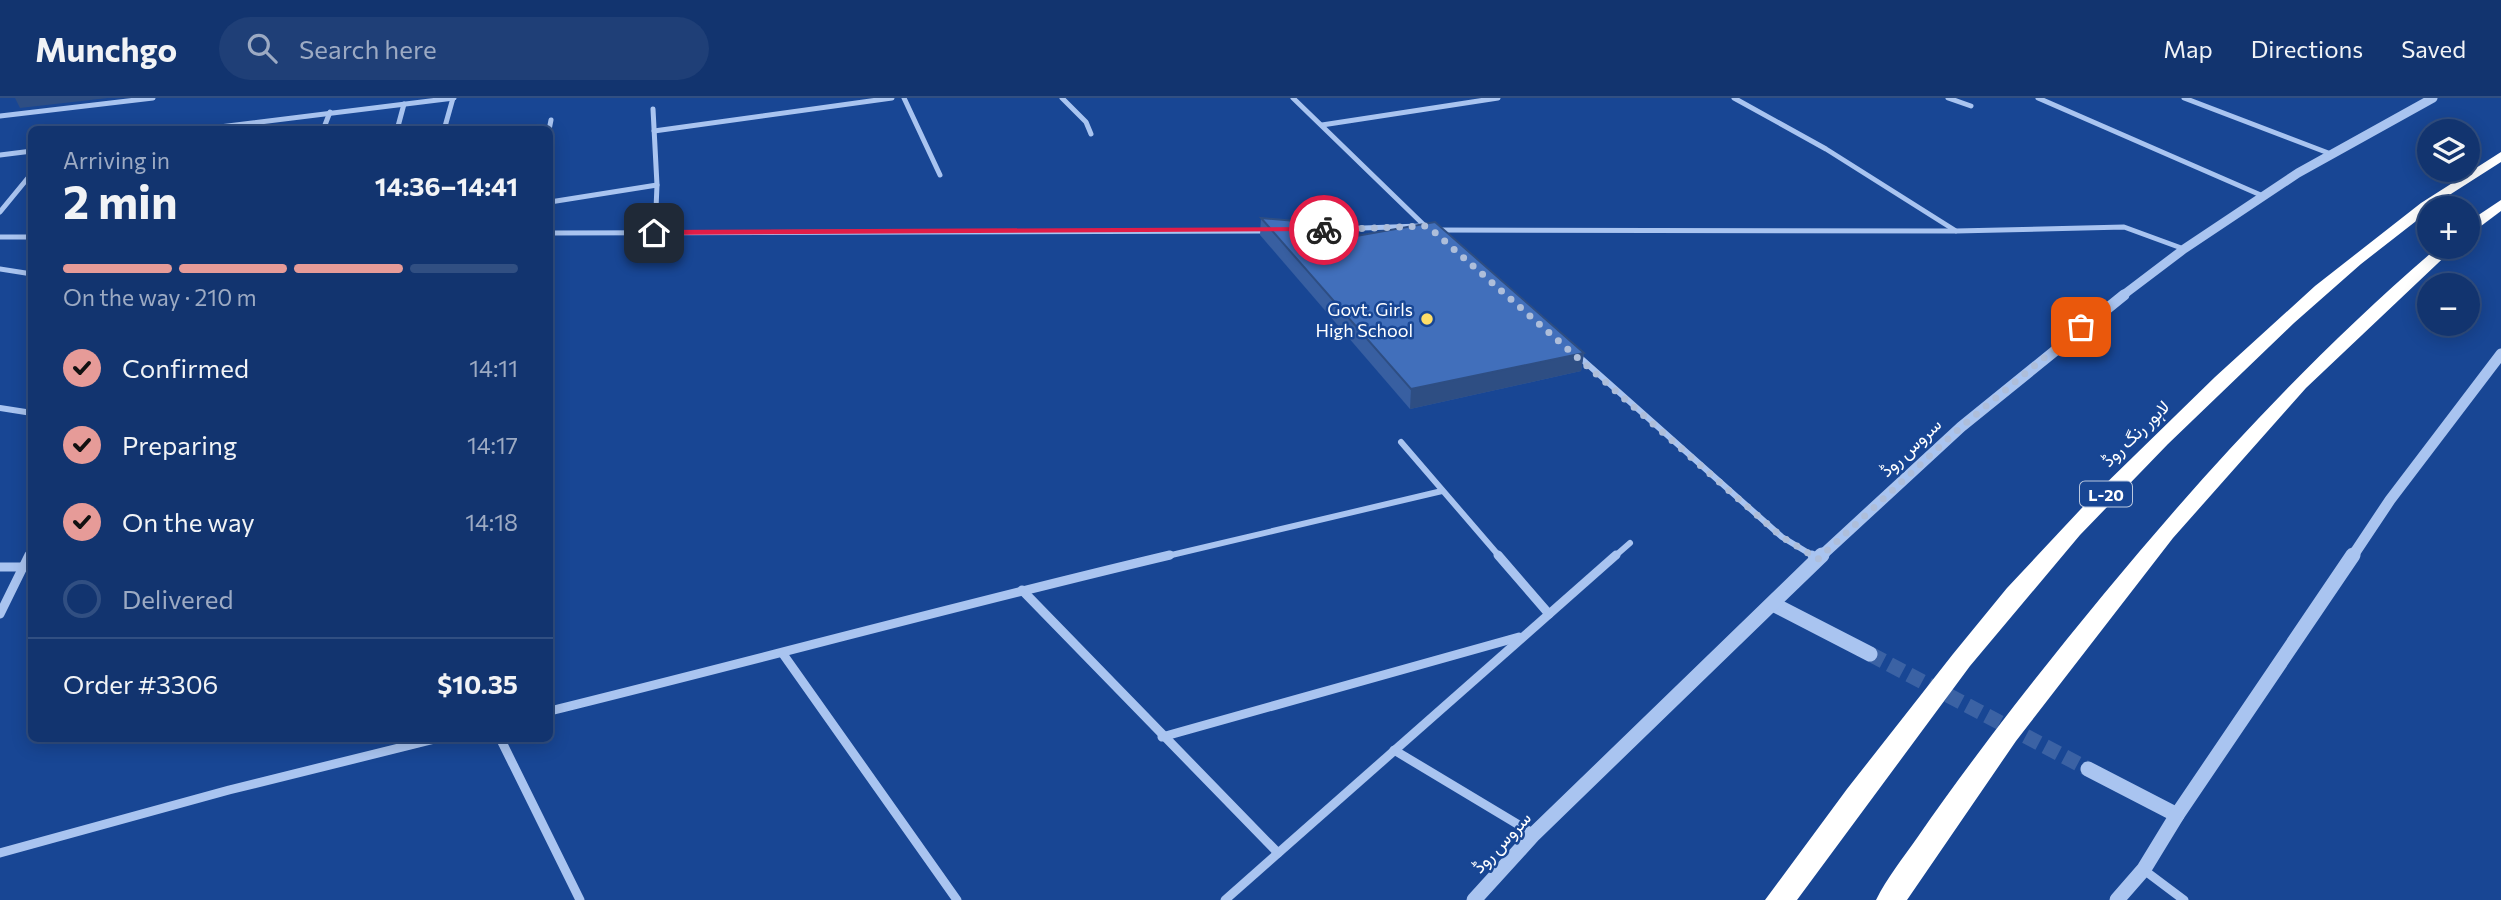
<!DOCTYPE html>
<html lang="en">
<head>
<meta charset="utf-8">
<style>
  body { margin:0; font-family:Commissioner,Vazirmatn,sans-serif; background:#1f3f77; color:#f1f3f6; height:100vh; display:flex; flex-direction:column; font-size:26px; white-space:nowrap }
  * { box-sizing:border-box; margin:0 }
  p { font-size:23px; color:#9caac3 }
  .icon { flex:none; width:38px; height:38px; fill:none; stroke:currentColor; stroke-width:2; stroke-linecap:round; stroke-linejoin:round }
  .map { position:relative; flex:1; overflow:hidden }
  .sheet { position:absolute; left:28px; top:28px; width:525px; height:616px; display:flex; flex-direction:column; background:#12346f; border-radius:10px; box-shadow:0 4px 18px #0003,0 0 0 2px #314f82 }
  .sheet>* { flex:none }
  .tools { position:absolute; left:2417px; top:21px; display:grid; gap:14px }
  .tools a { display:grid; place-items:center; width:63px; height:63px; border-radius:50%; background:#12346f; box-shadow:0 4px 18px #0003,0 0 0 2px #314f82; font-size:35px }
  .pin { position:absolute; display:grid; place-items:center; width:60px; height:60px; color:#fff; margin:-30px; border-radius:14px; box-shadow:0 4px 10px #0006 }
  .courier { position:absolute; display:grid; place-items:center; width:70px; height:70px; margin:-35px; border:5px solid #e11d48; border-radius:50%; background:#fff; color:#222; box-shadow:0 2px 9px #0007 }
  .head em { font-style:normal; font-weight:700 }
  .head div { display:flex; flex-direction:column-reverse }
  .head { display:flex; align-items:center; justify-content:space-between; height:119px; padding:0 35px }
  h1 { font-size:46px; font-weight:700; line-height:52px }
  .bar { display:grid; grid-template-columns:repeat(4,1fr); gap:10px 7px; align-content:center; height:84px; padding:0 35px }
  .bar i { height:9px; border-radius:5px; background:#314f82 }
  .bar .active { background:#e69b98 }
  .bar p { grid-column:span 4 }
  .line { display:flex; align-items:center; gap:18px; padding:0 35px; border-top:2px solid #314f82 }
  .line div { flex:1 }
  ol { padding:0 35px; list-style:none }
  li { display:flex; align-items:center; gap:21px; height:77px }
  li p { margin-inline-start:auto }
  li .icon { padding:7px; border-radius:50%; background:#e69b98; color:#111; stroke-width:4 }
  li:last-child { color:#9caac3 }
  li i { width:38px; height:38px; border:4px solid #314f82; border-radius:50% }
  header { display:flex; align-items:center; gap:42px; box-sizing:border-box; height:98px; padding:0 35px; background:#12346f; border-bottom:2px solid #314f82 }
  header strong { font-size:33px }
  nav { display:flex; gap:38px; margin-inline-start:auto; font-size:24px }
  .search { width:490px; height:63px; background:#1f3f77; display:flex; align-items:center; gap:18px; box-sizing:border-box; padding:0 24px; border-radius:38px; color:#9caac3; font-size:26px }
  .map>svg:first-child { display:block }
  .lines { fill:none; stroke-linecap:round; stroke-linejoin:round }
  .tertiary-tunnel { stroke:#3b62a4; stroke-width:15; stroke-dasharray:15 7; stroke-linecap:butt }
  .minor-far2 { stroke:#a9c4f0; stroke-width:5 }
  .minor-far1 { stroke:#a9c4f0; stroke-width:6 }
  .minor { stroke:#a9c4f0; stroke-width:9 }
  .tertiary-far2 { stroke:#a9c4f0; stroke-width:9 }
  .tertiary-far1 { stroke:#a9c4f0; stroke-width:11 }
  .tertiary { stroke:#a9c4f0; stroke-width:15 }
  .motorway { fill:#fff; fill-rule:evenodd }
  .wall { fill:#385fa1 }
  .shaded-wall { fill:#2e4e83 }
  .building { fill:#416fbb; stroke:#2e4e83; stroke-width:2 }
  .route { fill:#e11d48 }
  .done { stroke:#aebeda; stroke-width:7; stroke-dasharray:0 12.6 }
  .poi-dot { fill:#ffde68; stroke:#184694; stroke-width:2.5 }
  .labels { text-anchor:middle; dominant-baseline:central; stroke-width:5; stroke-linejoin:round; paint-order:stroke }
  .shield { fill:#184694; stroke:#bac8df; stroke-width:2 }
  .shield-label { font-size:16px; font-weight:bold; fill:#fff }
  .poi-label { font-size:18px; fill:#fff; stroke:#184694; text-anchor:end }
  .street-label { font-size:18px; fill:#fff; stroke:#184694 }
</style>
</head>
<body>
<header>
<strong>Munchgo</strong>
<div class="search"><svg class="icon" aria-label="search" viewBox="0 0 24 24"><circle cx="10" cy="10" r="6"/><path d="M15 15l6 6"/></svg>Search here</div>
<nav><a>Map</a><a>Directions</a><a>Saved</a></nav>
</header>
<div class="map">
<svg width="2501" height="802" viewBox="0 0 2501 802">
  <rect width="100%" height="100%" fill="#184694"/>
  <g class="lines">
    <!-- tertiary-tunnel -->
    <polyline class="tertiary-tunnel" points="1870,556 2088,671"/>
    <!-- minor-far2 -->
    <g class="minor-far2">
      <polyline points="904,0 940,77"/>
      <polyline points="1062,0 1086,24 1091,36"/>
      <polyline points="1293,0 1426,129"/>
      <polyline points="1734,0 1826,51 1956,133 2124,129 2184,151"/>
      <polyline points="1948,0 1971,8"/>
      <polyline points="2038,0 2263,98"/>
      <polyline points="2184,0 2331,56"/>
      <polyline points="653,11 657,87"/>
      <polyline points="0,18 153,0"/>
      <polyline points="1322,27 1498,0"/>
      <polyline points="195,32 454,0"/>
      <polyline points="323,32 330,14"/>
      <polyline points="397,32 404,6"/>
      <polyline points="444,32 453,0"/>
      <polyline points="549,32 551,22"/>
      <polyline points="654,33 892,0"/>
      <polyline points="0,57 32,53"/>
      <polyline points="550,104 657,87 655,135"/>
      <polyline points="0,114 32,75"/>
      <polyline points="1306,132 1420,128"/>
      <polyline points="1435,132 1956,133"/>
      <polyline points="550,135 1270,133"/>
      <polyline points="0,139 32,139"/>
      <polyline points="0,171 32,176"/>
    </g>
    <!-- minor-far1 -->
    <g class="minor-far1">
      <polyline points="1576,256 1782,439 1815,459"/>
      <polyline points="0,310 32,315"/>
      <polyline points="1401,344 1500,459"/>
      <polyline points="29,459 32,452"/>
      <polyline points="1163,459 1442,393"/>
      <polyline points="1614,459 1630,445"/>
    </g>
    <!-- minor -->
    <g class="minor">
      <polyline points="1498,457 1549,516"/>
      <polyline points="1812,457 1818,461"/>
      <polyline points="0,469 24,469"/>
      <polyline points="1022,492 1278,755"/>
      <polyline points="0,516 29,457"/>
      <polyline points="783,556 957,802"/>
      <path d="M550,613C757,562 963,506 1170,457"/>
      <polyline points="1162,639 1519,539"/>
      <polyline points="500,640 580,802"/>
      <polyline points="1394,652 1534,736"/>
      <polyline points="0,755 229,692 439,640"/>
      <polyline points="2144,772 2184,802"/>
      <polyline points="1225,802 1616,457"/>
    </g>
    <!-- tertiary-far2 -->
    <polyline class="tertiary-far2" points="2122,198 2184,151 2298,75 2433,0"/>
    <!-- tertiary-far1 -->
    <g class="tertiary-far1">
      <polyline points="1820,459 1961,329 2124,197"/>
      <polyline points="2352,459 2390,402 2501,256"/>
    </g>
    <!-- tertiary -->
    <g class="tertiary">
      <polyline points="1773,506 1870,556"/>
      <polyline points="2088,671 2177,717"/>
      <polyline points="1474,802 1534,736 1822,457"/>
      <polyline points="2117,802 2144,771 2177,717 2353,457"/>
    </g>
    <!-- motorway -->
    <g class="motorway">
      <polygon points="2501,54 2501,64 2429,110 2429,113 2361,166 2294,225 2168,346 2080,437 1970,568 1797,802 1765,802 1847,691 1953,556 2007,490 2094,397 2215,279 2315,188 2421,105"/>
      <polygon points="2501,102 2501,113 2473,134 2468,136 2468,124"/>
      <path d="M2438,149H2455L2306,290L2173,440L2016,643L1907,802H1876C1887,780 1903,760 1917,740C1948,695 1981,651 2014,608C2143,443 2279,285 2438,149Z"/>
    </g>
  </g>
  <!-- wall -->
  <polygon class="wall" points="1261,120 1323,144 1584,255 1581,273 1410,311 1260,137"/>
  <!-- shaded-wall -->
  <g class="shaded-wall">
    <polygon points="15,0 108,0 20,10"/>
    <polygon points="1584,255 1581,273 1410,311 1411,291"/>
  </g>
  <!-- building -->
  <polygon class="building" points="1261,120 1296,123 1312,130 1323,144 1435,124 1584,255 1411,291"/>
  <!-- route -->
  <polygon class="route" points="1324,129 1327,133 654,137 650,135 654,132"/>
  <g class="lines">
    <!-- done -->
    <polyline class="done" points="1324,132 1425,128 1432,132 1782,439 1818,461 1961,329 2081,229"/>
  </g>
  <!-- markers -->
  <circle class="poi-dot" cx="1427" cy="221" r="7"/>
  <g class="labels">
    <!-- shield labels -->
    <rect class="shield" x="2080" y="383.5" width="52" height="25" rx="5"/>
    <g class="shield-label">
      <text x="2106" y="396">L-20</text>
    </g>
    <!-- poi labels -->
    <g class="poi-label">
      <text x="1413" y="211">Govt. Girls<tspan x="1413" dy="21">High School</tspan></text>
    </g>
    <!-- street labels -->
    <g class="street-label">
      <text transform="translate(2135 335) rotate(-44)">لاہور رنگ روڈ</text>
      <text transform="translate(1910 349) rotate(-43)">سروس روڈ</text>
      <text transform="translate(1501 744) rotate(-47)">سروس روڈ</text>
    </g>
  </g>
</svg>
<div class="tools">
<a><svg class="icon" aria-label="layers" viewBox="0 0 24 24"><path d="M12 4l9 5-9 5-9-5zM3 14l9 5 9-5"/></svg></a>
<a>+</a>
<a>−</a>
</div>
<div class="pin" style="left:2081px;top:229px;background:#ea580c"><svg class="icon" aria-label="bag" viewBox="0 0 24 24"><path d="M5 8h14l-1 12H6zM9 8a3 3 0 0 1 6 0"/></svg></div>
<div class="pin" style="left:654px;top:135px;background:#1f2937"><svg class="icon" aria-label="home" viewBox="0 0 24 24"><path d="M3 11l9-7 9 7M6 9v11h12V9"/></svg></div>
<div class="courier" style="left:1324px;top:132px"><svg class="icon" aria-label="bike" viewBox="0 0 24 24"><circle cx="6" cy="16" r="4"/><circle cx="18" cy="16" r="4"/><path d="M6 16l4-8h5l3 8M10 8l3 8H6M13 5h3"/></svg></div>
<section class="sheet">
<div class="head"><div><h1>2 min</h1><p>Arriving in</p></div><em>14:36–14:41</em></div>
<div class="bar"><i class="active"></i><i class="active"></i><i class="active"></i><i></i><p>On the way · 210 m</p></div>
<ol>
<li><svg class="icon" aria-label="check" viewBox="0 0 24 24"><path d="M5 12l5 5 9-10"/></svg>Confirmed<p>14:11</p></li>
<li><svg class="icon" aria-label="check" viewBox="0 0 24 24"><path d="M5 12l5 5 9-10"/></svg>Preparing<p>14:17</p></li>
<li><svg class="icon" aria-label="check" viewBox="0 0 24 24"><path d="M5 12l5 5 9-10"/></svg>On the way<p>14:18</p></li>
<li><i></i>Delivered</li>
</ol>
<div class="line" style="height:91px"><div>Order #3306</div><b>$10.35</b></div>
</section>
</div>
</body>
</html>
